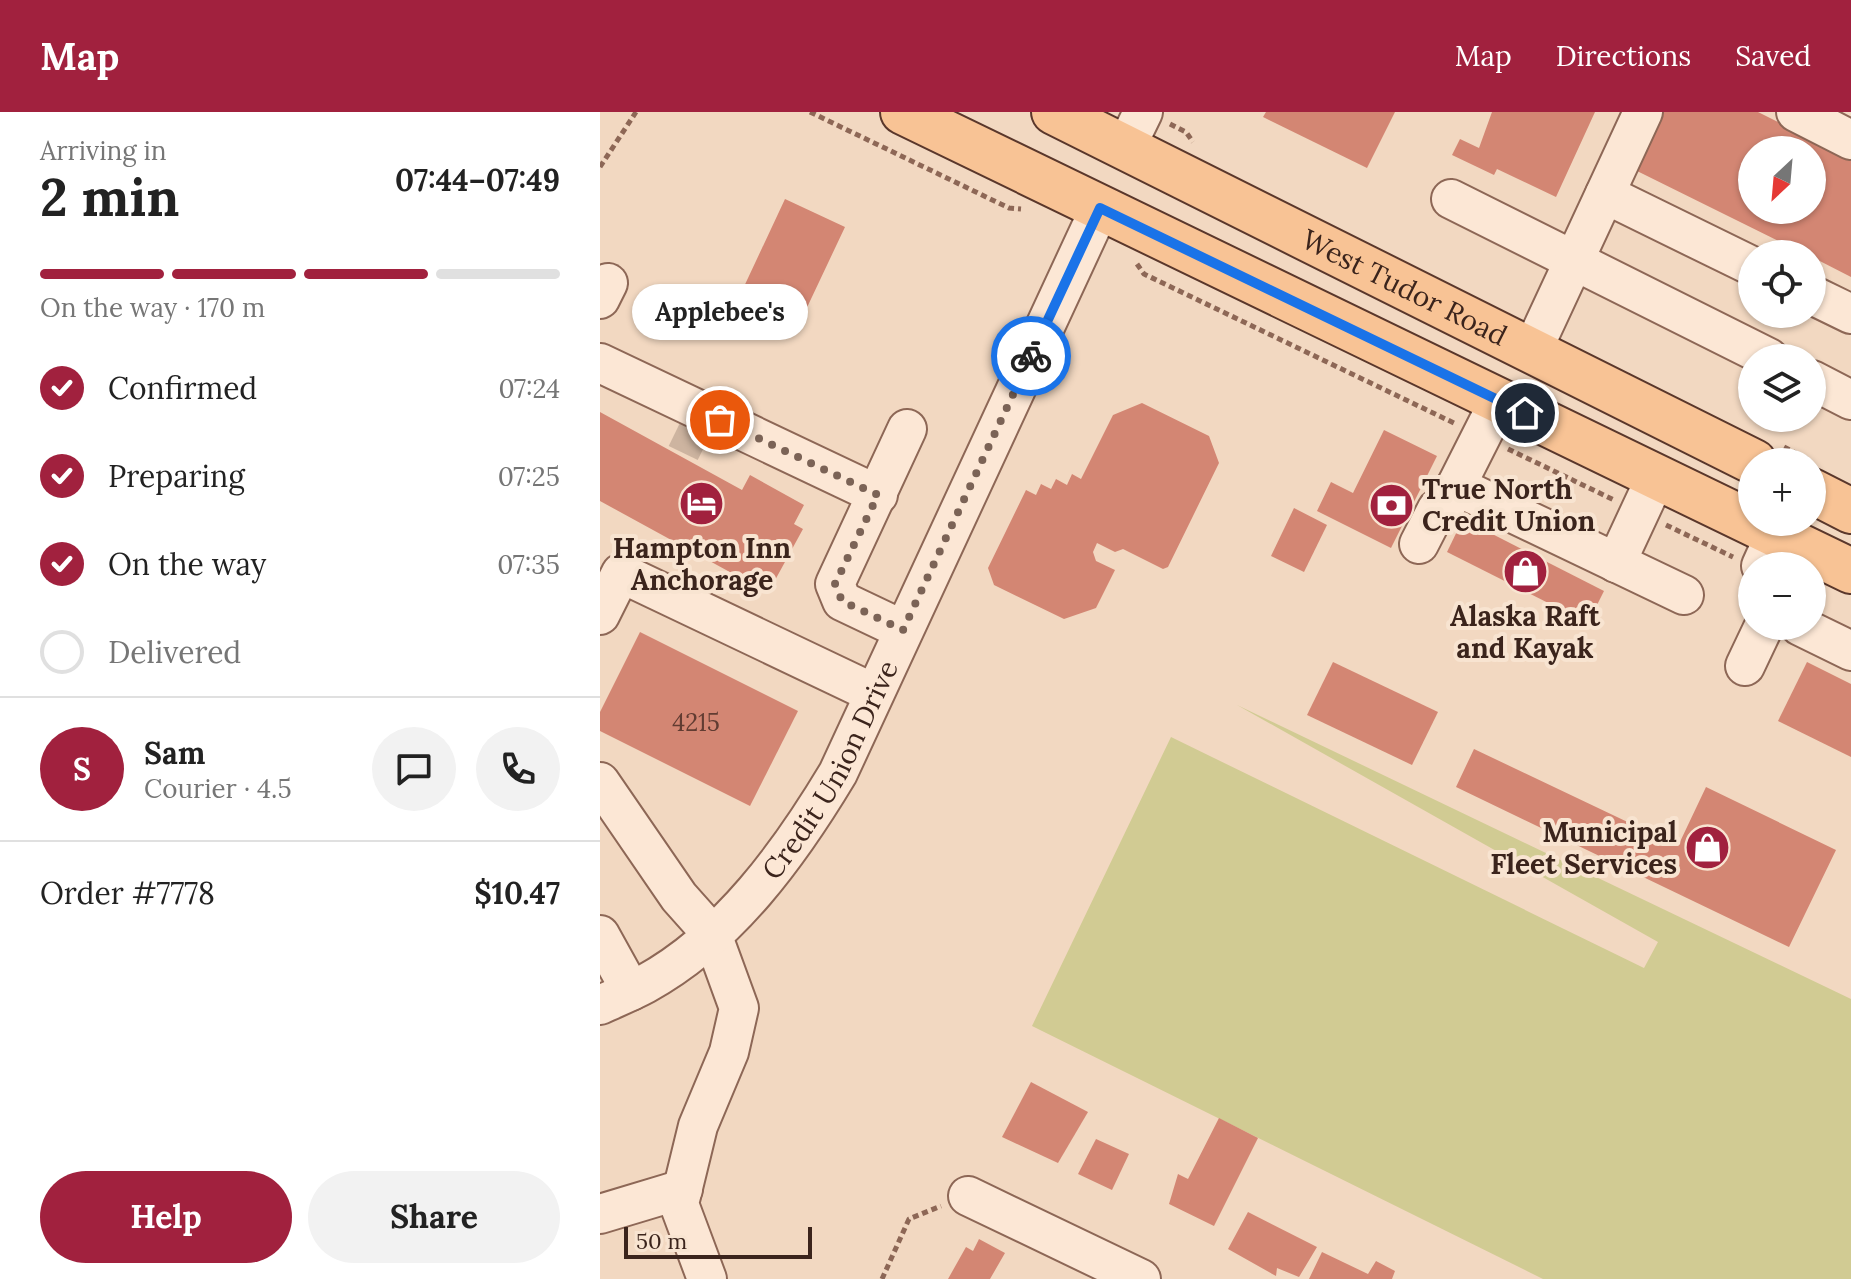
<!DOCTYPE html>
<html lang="en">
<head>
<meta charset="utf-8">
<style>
  body { margin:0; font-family:Lora,serif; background:#f2f2f2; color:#222; height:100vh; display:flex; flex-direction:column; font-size:30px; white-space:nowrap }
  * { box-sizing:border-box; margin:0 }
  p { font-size:26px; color:#767676 }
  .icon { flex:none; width:44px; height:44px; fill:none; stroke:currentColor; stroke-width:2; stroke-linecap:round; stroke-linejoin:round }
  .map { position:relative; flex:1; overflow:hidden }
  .panel { display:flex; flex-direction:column; background:#fff; width:600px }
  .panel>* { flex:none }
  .needle { width:52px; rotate:206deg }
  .controls { position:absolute; left:1138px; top:24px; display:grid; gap:16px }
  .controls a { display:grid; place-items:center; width:88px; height:88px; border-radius:50%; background:#fff; box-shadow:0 2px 6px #0004; font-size:40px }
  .scale { position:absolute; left:24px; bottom:20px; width:188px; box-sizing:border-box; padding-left:8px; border:4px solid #3b241c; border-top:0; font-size:22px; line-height:28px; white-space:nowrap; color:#3b241c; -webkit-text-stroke:6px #f8e4d1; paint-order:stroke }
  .pin { position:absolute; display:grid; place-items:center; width:68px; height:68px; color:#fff; margin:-34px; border:4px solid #fff; border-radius:50%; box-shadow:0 2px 8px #0007 }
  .courier { position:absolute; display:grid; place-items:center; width:80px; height:80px; margin:-40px; border:6px solid #1a73e8; border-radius:50%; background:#fff; color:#222; box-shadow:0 2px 10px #0007 }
  .bubble { position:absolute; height:56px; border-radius:28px; background:#fff; box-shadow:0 2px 6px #0004; font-size:26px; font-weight:800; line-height:56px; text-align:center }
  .headline em { font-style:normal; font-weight:800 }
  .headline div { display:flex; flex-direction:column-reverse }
  .headline { display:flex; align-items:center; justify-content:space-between; height:136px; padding:0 40px }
  h1 { font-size:52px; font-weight:800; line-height:60px }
  .bar { display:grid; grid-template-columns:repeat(4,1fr); gap:12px 8px; align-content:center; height:96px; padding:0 40px }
  .bar i { height:10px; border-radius:6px; background:#e0e0e0 }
  .bar .current { background:#a1213e }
  .bar p { grid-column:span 4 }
  .line { display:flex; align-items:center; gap:20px; padding:0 40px; border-top:2px solid #e0e0e0 }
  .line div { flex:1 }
  .round { display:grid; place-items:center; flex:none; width:84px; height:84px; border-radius:42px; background:#f2f2f2 }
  ol { padding:0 40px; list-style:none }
  li { display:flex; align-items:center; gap:24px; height:88px }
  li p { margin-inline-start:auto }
  li .icon { padding:8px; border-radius:50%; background:#a1213e; color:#fff; stroke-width:4 }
  li:last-child { color:#767676 }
  li i { width:44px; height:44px; border:4px solid #e0e0e0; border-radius:50% }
  .primary-button { display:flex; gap:16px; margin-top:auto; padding:16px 40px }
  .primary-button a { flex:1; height:92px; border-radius:48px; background:#a1213e; color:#fff; font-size:32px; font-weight:800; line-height:92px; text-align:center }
  .primary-button a+a { background:#f2f2f2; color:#222 }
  header { display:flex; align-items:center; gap:48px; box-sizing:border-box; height:112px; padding:0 40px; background:#a1213e; color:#fff }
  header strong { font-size:38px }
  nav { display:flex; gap:44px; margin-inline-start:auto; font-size:28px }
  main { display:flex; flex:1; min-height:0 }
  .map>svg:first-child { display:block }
  .green { fill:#d1cb93 }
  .building { fill:#d38673; fill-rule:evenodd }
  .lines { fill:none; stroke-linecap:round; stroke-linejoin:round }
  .minor-tunnel { stroke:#cdb4a0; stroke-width:38; stroke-dasharray:38 19; stroke-linecap:butt }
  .minor-casing { stroke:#8d6756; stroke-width:42 }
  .major-casing { stroke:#5a372b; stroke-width:48 }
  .path { stroke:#8d6756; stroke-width:5; stroke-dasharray:6 4; stroke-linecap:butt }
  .minor { stroke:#fce7d5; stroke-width:38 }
  .major { stroke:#f8c395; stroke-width:44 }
  .done { stroke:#7b6356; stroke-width:8; stroke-dasharray:0 14.4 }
  .route { stroke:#1a73e8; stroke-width:10 }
  .labels { text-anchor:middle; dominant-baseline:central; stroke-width:8; stroke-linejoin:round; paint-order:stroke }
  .number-label { font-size:24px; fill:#613c32 }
  .street-label { font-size:28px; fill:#3b241c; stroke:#f8e4d1 }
  .poi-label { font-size:28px; font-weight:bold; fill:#3b241c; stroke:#f8e4d1 }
</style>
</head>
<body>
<header>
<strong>Map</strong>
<nav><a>Map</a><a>Directions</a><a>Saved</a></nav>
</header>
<main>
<section class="panel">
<div class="headline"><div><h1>2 min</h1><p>Arriving in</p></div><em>07:44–07:49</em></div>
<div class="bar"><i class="current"></i><i class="current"></i><i class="current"></i><i></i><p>On the way · 170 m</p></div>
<ol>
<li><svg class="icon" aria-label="check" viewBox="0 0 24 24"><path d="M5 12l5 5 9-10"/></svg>Confirmed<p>07:24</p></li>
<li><svg class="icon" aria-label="check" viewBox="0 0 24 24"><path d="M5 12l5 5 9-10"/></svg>Preparing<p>07:25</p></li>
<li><svg class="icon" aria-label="check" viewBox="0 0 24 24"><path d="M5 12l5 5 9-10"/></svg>On the way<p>07:35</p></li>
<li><i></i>Delivered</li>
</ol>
<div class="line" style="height:144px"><b class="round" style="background:#a1213e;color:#fff">S</b><div><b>Sam</b><p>Courier · 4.5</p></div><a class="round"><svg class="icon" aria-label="chat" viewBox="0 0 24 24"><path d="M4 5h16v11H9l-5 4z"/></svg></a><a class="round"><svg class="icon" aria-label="phone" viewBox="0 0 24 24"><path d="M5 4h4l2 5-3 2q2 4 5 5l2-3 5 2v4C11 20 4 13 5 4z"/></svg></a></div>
<div class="line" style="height:104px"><div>Order #7778</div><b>$10.47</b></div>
<div class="primary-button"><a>Help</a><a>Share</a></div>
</section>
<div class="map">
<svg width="1251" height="1167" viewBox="0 0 1251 1167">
  <rect width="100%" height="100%" fill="#f2d8c1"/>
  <!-- green -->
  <polygon class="green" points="637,593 1251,887 1251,1167 943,1167 432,914 571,625 1044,856 1058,830"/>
  <!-- building -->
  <g class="building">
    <polygon points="666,0 795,0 767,56 663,5"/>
    <polygon points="892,0 995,0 956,85 897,57 894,63 852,43 860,27 879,36"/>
    <path d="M1062,0H1158L1251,46V165L1212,145V142H1205L1033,57ZM1152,38H1212V98H1152Z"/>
    <polygon points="185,87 245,115 194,223 149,202 155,187 141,181"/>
    <polygon points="542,291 609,324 619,351 568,455 563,457 523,437 515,440 497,431 493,440 496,449 515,458 496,496 464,507 394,473 388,456 426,378 436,383 441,372 451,377 456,367 467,373 472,362 481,367 513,303"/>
    <polygon points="0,300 142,378 150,363 204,393 194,412 203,417 168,481 0,389"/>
    <polygon points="784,318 837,344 791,436 717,399 731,370 753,381"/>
    <polygon points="694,396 727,413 704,460 671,444"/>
    <polygon points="863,407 1004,479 988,511 847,440"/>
    <polygon points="40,520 198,599 150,694 0,619 0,600"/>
    <polygon points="733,550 838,600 812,653 707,603"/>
    <polygon points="1207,550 1251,572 1251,645 1178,609"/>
    <polygon points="874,637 1078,734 1106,675 1236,738 1189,835 856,675"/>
    <polygon points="431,970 488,1000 458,1051 402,1025"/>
    <polygon points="619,1006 658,1026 614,1114 569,1092 578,1062 588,1067"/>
    <polygon points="496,1027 529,1042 512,1078 478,1062"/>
    <polygon points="648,1100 717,1135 699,1165 677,1156 676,1164 628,1137"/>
    <polygon points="379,1127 405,1141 390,1167 348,1167 366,1135 373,1139"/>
    <polygon points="722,1140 768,1162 776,1149 795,1159 792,1167 709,1167"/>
  </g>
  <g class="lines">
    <!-- minor-tunnel -->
    <polyline class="minor-tunnel" points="77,317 106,331"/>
    <defs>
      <g id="minor">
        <polyline points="1196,0 1251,28"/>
        <polyline points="526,35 543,0"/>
        <polyline points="1005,82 1152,154"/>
        <polyline points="851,87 1169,246"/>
        <polyline points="1212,183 1251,202"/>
        <polyline points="0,187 8,171"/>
        <polyline points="932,239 1043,0"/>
        <polyline points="0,251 278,383"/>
        <polyline points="1212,268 1251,288"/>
        <polyline points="856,374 1084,483"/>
        <polyline points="819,432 837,397 848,390 899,289"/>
        <polyline points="1016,451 1056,365"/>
        <polyline points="1161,454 1175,423"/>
        <polyline points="0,503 21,461 273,581"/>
        <polyline points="1200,514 1251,539"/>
        <polyline points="303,518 242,489 235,472 307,317"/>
        <polyline points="1145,554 1164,514"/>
        <polyline points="0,670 79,785 112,822 139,896 129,940 98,1014 79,1092 107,1167"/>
        <polyline points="0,823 31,879"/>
        <path id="s1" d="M0,893C15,886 30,880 45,872C129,826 190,741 238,661L500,96"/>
        <polyline points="368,1084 541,1167"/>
        <polyline points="0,1102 83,1077"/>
      </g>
      <g id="major">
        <polyline points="303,0 1251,459"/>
        <path id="s2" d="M454,0L1154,350"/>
        <polyline points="1212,379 1251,399"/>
      </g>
    </defs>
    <!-- minor casing -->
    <use href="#minor" class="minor-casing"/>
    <!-- major casing -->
    <use href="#major" class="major-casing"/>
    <!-- path -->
    <g class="path">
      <polyline points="210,0 409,96 421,97"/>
      <polyline points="570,12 586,20 593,30"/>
      <polyline points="0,55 36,0"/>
      <polyline points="537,152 544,162 856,312"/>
      <polyline points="1184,335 1207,347"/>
      <polyline points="908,337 1014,388"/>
      <polyline points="1066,413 1133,445"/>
      <polyline points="282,1167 309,1107 341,1094"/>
    </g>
    <!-- minor -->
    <use href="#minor" class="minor"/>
    <!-- major -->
    <use href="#major" class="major"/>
  </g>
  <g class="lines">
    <!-- done -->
    <polyline class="done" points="120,308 278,383 235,472 242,489 303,518 431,244"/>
    <!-- route -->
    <polyline class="route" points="431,244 500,96 925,301"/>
  </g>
  <!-- icons -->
  <defs>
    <symbol id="hotel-disc" viewBox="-11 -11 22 22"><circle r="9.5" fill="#a1213e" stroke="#f8e4d1"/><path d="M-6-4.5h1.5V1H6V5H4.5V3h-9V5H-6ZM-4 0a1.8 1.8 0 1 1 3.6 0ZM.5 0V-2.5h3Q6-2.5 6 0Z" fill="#fff"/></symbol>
    <symbol id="bank-disc" viewBox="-11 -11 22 22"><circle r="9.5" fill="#a1213e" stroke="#f8e4d1"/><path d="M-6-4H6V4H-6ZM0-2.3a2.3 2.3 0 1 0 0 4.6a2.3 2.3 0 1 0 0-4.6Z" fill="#fff"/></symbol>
    <symbol id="shop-disc" viewBox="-11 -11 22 22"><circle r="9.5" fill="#a1213e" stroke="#f8e4d1"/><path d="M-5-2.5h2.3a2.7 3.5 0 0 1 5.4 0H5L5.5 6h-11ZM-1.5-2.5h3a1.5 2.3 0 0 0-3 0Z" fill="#fff"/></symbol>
  </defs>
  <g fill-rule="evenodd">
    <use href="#hotel-disc" x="76" y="366" width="51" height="51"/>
    <use href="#bank-disc" x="766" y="368" width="51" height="51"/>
    <use href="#shop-disc" x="900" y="434" width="51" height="51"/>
    <use href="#shop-disc" x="1082" y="710" width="51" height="51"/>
  </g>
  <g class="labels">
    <!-- number labels -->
    <g class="number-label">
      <text x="96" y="610">4215</text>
    </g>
    <!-- street labels -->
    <g class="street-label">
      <text stroke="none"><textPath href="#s2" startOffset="392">West Tudor Road</textPath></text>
      <text stroke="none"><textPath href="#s1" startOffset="338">Credit Union Drive</textPath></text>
    </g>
    <!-- poi labels -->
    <g class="poi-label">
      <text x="822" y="377" text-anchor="start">True North<tspan x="822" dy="32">Credit Union</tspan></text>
      <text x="102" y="436">Hampton Inn<tspan x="102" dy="32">Anchorage</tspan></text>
      <text x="925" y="504">Alaska Raft<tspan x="925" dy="32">and Kayak</tspan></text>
      <text x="1077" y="720" text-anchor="end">Municipal<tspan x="1077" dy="32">Fleet Services</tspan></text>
    </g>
  </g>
</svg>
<div class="controls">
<a><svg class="needle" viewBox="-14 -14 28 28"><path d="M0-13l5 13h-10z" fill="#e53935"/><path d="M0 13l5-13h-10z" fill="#767676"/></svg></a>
<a><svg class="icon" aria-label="locate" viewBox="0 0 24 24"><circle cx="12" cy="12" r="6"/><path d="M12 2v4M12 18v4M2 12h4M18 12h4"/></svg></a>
<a><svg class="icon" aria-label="layers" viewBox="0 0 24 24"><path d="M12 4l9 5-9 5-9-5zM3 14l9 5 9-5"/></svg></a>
<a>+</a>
<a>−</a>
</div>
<div class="scale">50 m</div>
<div class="pin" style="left:120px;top:308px;background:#ea580c"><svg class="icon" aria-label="bag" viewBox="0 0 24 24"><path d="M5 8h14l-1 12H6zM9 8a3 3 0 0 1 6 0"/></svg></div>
<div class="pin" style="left:925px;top:301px;background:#1f2937"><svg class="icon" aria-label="home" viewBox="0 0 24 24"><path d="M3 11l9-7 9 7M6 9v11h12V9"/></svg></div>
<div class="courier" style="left:431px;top:244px"><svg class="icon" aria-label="bike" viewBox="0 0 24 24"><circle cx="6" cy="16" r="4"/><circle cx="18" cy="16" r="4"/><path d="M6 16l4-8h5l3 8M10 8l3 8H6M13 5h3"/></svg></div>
<div class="bubble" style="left:32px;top:172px;width:176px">Applebee's</div>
</div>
</main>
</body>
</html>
